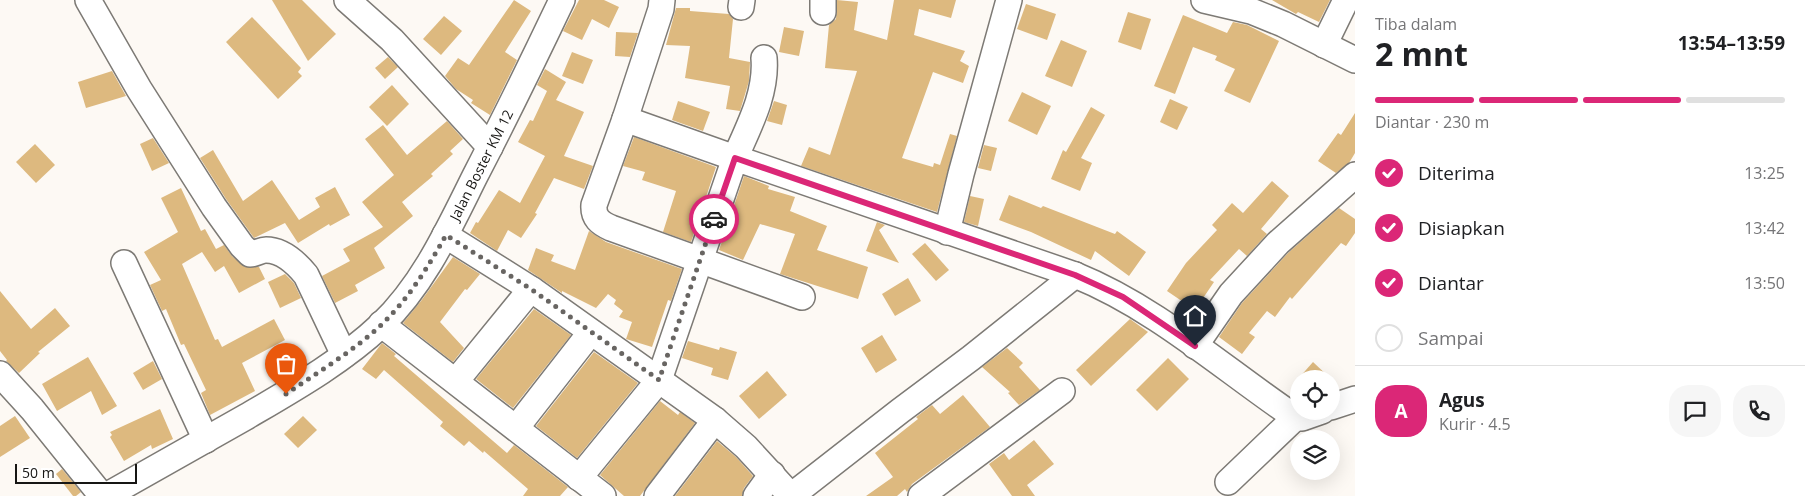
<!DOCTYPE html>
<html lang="id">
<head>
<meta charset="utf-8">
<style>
  body { margin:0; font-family:"Open Sans",sans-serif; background:#f6f6f6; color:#202124; height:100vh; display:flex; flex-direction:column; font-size:19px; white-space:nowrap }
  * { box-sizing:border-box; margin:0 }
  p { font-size:16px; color:#757577 }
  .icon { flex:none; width:28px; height:28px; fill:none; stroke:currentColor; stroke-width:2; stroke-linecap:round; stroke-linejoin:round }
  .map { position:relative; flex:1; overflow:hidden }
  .sheet { display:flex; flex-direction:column; background:#fff; width:450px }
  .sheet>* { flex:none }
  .controls { position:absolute; left:1290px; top:370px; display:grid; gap:10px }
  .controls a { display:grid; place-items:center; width:50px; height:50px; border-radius:50%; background:#fff; box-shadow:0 5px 20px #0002; font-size:25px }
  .scale { position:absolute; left:15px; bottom:12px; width:122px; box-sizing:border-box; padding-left:5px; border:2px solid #171614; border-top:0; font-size:14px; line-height:18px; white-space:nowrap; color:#171614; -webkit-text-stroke:4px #fff; paint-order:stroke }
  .pin { position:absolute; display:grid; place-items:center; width:42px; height:42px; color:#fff; margin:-51px -21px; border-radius:50% 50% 50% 0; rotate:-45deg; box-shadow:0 0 5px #0007 }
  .pin .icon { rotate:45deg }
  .courier { position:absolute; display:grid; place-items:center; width:50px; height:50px; margin:-25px; border:4px solid #db2777; border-radius:50%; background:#fff; color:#222; box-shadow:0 1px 6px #0007 }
  .summary em { font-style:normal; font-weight:700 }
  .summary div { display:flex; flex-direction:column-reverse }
  .summary { display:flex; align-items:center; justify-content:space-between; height:85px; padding:0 20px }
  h1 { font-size:32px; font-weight:700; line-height:38px }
  .bar { display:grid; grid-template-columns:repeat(4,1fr); gap:8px 5px; align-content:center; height:60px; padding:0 20px }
  .bar i { height:6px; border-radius:4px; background:#e0e0e0 }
  .bar .on { background:#db2777 }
  .bar p { grid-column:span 4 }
  .line { display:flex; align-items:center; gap:12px; padding:0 20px; border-top:1px solid #e0e0e0 }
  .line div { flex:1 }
  .round { display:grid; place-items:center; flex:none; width:52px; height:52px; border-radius:20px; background:#f6f6f6 }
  ol { padding:0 20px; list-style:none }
  li { display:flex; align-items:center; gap:15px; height:55px }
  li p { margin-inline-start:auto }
  li .icon { padding:5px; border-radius:50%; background:#db2777; color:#fff; stroke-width:4 }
  li:last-child { color:#757577 }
  li i { width:28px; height:28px; border:2px solid #e0e0e0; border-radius:50% }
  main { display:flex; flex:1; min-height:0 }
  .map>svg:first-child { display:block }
  .building { fill:#ddb97f }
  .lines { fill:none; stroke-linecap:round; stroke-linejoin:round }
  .minor-casing { stroke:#7d7a75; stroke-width:28 }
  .minor { stroke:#fff; stroke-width:25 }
  .done { stroke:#686562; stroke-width:5; stroke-dasharray:0 9 }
  .route { stroke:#db2777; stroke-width:6 }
  .labels { text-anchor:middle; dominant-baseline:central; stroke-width:5; stroke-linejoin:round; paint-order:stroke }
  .street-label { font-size:14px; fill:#171614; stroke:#fff }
</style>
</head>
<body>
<main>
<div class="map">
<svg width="1355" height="496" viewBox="0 0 1355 496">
  <rect width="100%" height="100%" fill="#fdf9f4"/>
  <!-- building -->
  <g class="building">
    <polygon points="272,0 302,0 336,34 308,61"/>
    <polygon points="514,0 531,11 505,52 517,60 490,115 471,103 473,100 456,89 445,76 458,58 469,65"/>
    <polygon points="579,0 604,0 619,7 609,28 592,19 582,40 563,31"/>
    <polygon points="837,0 858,2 854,30 887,40 894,0 956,0 951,18 919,9 914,35 965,51 960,61 969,66 963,83 933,72 902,158 933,167 934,163 940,165 950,134 957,136 937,212 801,166 809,147 830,155 857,71 825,68 829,25 836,19"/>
    <polygon points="1272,0 1330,0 1319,22 1298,12 1296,14"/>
    <polygon points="1026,4 1056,14 1047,40 1017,29"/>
    <polygon points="676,8 690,8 690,11 729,14 733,19 729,58 750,62 749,81 740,111 726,109 730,86 685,78 690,46 666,45"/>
    <polygon points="1128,12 1151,19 1141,50 1118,42"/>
    <polygon points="1183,15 1227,33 1233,22 1247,25 1279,41 1250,103 1224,91 1235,69 1215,60 1217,56 1193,47 1175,94 1154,86"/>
    <polygon points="444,16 462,31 441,55 423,39"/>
    <polygon points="252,17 301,68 298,72 302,76 278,99 226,42"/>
    <polygon points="784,27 804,31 799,56 779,52"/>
    <polygon points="616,32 638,33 630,57 615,56"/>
    <polygon points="1061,40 1087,51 1072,87 1045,76"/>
    <polygon points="572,52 593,60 583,84 562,76"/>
    <polygon points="388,57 398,67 385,79 375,68"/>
    <polygon points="545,69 566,82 556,100 584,112 564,156 593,166 584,189 554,178 535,213 537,214 521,238 508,230 497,251 470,233 476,222 478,223 499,190 520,203 545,156 518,142 530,120 533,121 547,91 537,85"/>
    <polygon points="112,71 126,96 86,108 78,82"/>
    <polygon points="392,85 409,104 387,126 369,107"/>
    <polygon points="1022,92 1051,106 1037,135 1008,121"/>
    <polygon points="1170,99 1188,107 1177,130 1160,122"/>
    <polygon points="678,101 710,112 703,131 672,120"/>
    <polygon points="774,101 787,105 782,125 767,121"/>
    <polygon points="1091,107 1105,115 1081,158 1092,163 1080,191 1051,179 1063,150 1066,152"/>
    <polygon points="1355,113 1355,153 1349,163 1336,173 1318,161 1338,133 1341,135"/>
    <polygon points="447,121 463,139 450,151 453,154 431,174 433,176 402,202 413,216 374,248 385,268 355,285 358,291 335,303 322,276 350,261 343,249 383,227 362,202 394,175 365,139 383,125 407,155"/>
    <polygon points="634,137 716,167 691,242 663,232 676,191 642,180 645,172 623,166"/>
    <polygon points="153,138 169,163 152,171 140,144"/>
    <polygon points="35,144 55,165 36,183 16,162"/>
    <polygon points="984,145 997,148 991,171 978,168"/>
    <polygon points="213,150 243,201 272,180 299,220 320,207 315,198 335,187 350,215 330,226 329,224 298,243 285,223 254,238 226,199 200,158"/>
    <polygon points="744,176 769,186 768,189 795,197 790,211 827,226 817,250 868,267 858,299 780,274 795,234 760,224 743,260 719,250"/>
    <polygon points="1272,181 1289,196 1261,229 1267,234 1247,256 1239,249 1210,280 1214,282 1195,310 1167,291 1186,263 1217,230 1212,225 1232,203 1243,213"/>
    <polygon points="181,188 201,231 205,229 216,249 224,245 232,256 245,267 259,267 265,279 239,293 224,266 215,272 202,252 182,264 215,340 218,339 222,347 274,319 285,340 242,363 255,391 210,415 201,393 206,390 184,344 181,345 166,309 162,311 150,285 161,280 144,252 178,232 161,198"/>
    <polygon points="1009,195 1041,208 1043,206 1115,234 1117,231 1146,252 1129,276 1095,251 1091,260 1031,232 999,220"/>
    <polygon points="970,196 984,199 978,226 964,222"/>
    <polygon points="1339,208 1355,219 1355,233 1346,246 1341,243 1292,299 1290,297 1275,317 1267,311 1249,333 1255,337 1242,354 1219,337 1242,303 1288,253"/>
    <polygon points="877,222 885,225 879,230 899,263 866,251"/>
    <polygon points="589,231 606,242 682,269 671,301 668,300 652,347 626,339 632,322 619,317 623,311 614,304 616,300 608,294 596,308 562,291 562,293 528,270 536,248 554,255 551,261 575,270"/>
    <polygon points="925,243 949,270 936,281 912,254"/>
    <polygon points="453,257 480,274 467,290 465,289 440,322 464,348 453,362 403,323 421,301"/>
    <polygon points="285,274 294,283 301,298 280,308 268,282"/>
    <polygon points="908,278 921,301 895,316 882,294"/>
    <polygon points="0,291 31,329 55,308 70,326 38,352 40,353 19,373 6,361 7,360 0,351"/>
    <polygon points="534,309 571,335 513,408 476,379"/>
    <polygon points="1130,319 1148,332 1091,386 1076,370"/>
    <polygon points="882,335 897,360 876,373 861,348"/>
    <polygon points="688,341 719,350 720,347 737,352 728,380 711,375 713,368 682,358"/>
    <polygon points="382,343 396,354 394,356 507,453 514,445 568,487 560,496 523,496 528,489 484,451 483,453 469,441 464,446 440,426 443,422 384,370 376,379 362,369"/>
    <polygon points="1007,348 1023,363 1019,367 1040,390 1019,405 1008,393 1010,392 982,367"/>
    <polygon points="594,352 638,383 577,458 536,426"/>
    <polygon points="88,357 117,406 102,415 91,391 57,411 42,384"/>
    <polygon points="1168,358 1189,379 1157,411 1136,390"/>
    <polygon points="153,361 162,379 143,390 133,373"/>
    <polygon points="1313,362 1331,379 1298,379"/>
    <polygon points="767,371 787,395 759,419 739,396"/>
    <polygon points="963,395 990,427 912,484 907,492 905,489 897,496 866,496 893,477 875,453 918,419 916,417 932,405 940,414"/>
    <polygon points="660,401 678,415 680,412 695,423 640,496 624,496 600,475"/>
    <polygon points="160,409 173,439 152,449 151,445 124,461 110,437 112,435 110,432"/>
    <polygon points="15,416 30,438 0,457 0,426"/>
    <polygon points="303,416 317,430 298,448 284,434"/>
    <polygon points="1034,440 1054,464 1027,485 1035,496 1012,496 989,464 1004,453 1009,460"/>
    <polygon points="717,441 736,457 753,476 744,488 742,496 675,496"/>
    <polygon points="62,469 81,492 76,496 73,496 56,474"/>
  </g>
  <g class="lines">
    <defs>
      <g id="minor">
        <path d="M88,0L139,89L214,207L242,246L250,254C256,254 260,250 266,250C282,250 297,264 306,275L344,355"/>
        <polyline points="347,0 392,40 490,147"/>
        <path d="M662,0L661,9L625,119L594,205C593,218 600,223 611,228L802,297"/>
        <polyline points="1204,0 1251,11 1283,24 1355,60"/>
        <polyline points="741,7 742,0"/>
        <polyline points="823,12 823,0"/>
        <polyline points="1324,45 1346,0"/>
        <path d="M625,119L735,158C749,126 767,93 764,58"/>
        <polyline points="947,232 961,174 1009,0"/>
        <polyline points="445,235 531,289 715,420 746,447 791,496"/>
        <polyline points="124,263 206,440"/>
        <polyline points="381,324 603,496"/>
        <polyline points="1195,346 1231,294 1278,243 1355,175"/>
        <polyline points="0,374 32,409 102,496"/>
        <polyline points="456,381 531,289"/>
        <polyline points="1331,407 1355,399"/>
        <polyline points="516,428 591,332"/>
        <path d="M579,478L659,380L735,158L1075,275C1154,307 1219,365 1289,413L1302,418L1322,411"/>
        <polyline points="1228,482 1297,416"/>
        <path d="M106,496C152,470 198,444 244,418C290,391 342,362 381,325C424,284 449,228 475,176C505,118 534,59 562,0"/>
        <polyline points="657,496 715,420"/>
        <polyline points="756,496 772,474"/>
        <polyline points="791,496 900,411 971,358 1075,275"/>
        <polyline points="921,496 1062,391"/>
      </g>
    </defs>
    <!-- minor casing -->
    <use href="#minor" class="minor-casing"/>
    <!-- minor -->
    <use href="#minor" class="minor"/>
  </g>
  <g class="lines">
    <!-- done -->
    <path class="done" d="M286,394C318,372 352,352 380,326C408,300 428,267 446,235L531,289L659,380L714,219"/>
    <!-- route -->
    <polyline class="route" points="714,219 735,158 1075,275 1123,297 1195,346"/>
  </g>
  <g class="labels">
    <!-- street labels -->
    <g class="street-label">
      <text transform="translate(481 165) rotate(-63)">Jalan Boster KM 12</text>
    </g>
  </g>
</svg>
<div class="controls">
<a><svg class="icon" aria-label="locate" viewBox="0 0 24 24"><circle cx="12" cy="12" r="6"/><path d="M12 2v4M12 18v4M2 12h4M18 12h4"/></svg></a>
<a><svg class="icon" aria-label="layers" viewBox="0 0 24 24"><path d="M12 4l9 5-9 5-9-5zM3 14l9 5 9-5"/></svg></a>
</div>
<div class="scale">50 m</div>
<div class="pin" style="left:286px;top:394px;background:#ea580c"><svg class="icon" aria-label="bag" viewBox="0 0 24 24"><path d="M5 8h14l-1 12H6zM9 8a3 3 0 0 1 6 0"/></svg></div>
<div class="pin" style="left:1195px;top:346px;background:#1f2937"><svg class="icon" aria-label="home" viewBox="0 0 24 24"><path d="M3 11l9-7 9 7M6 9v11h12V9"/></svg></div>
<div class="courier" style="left:714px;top:219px"><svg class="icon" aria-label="car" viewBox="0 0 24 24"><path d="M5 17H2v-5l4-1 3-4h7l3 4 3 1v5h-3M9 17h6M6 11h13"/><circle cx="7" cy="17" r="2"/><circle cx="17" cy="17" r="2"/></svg></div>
</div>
<section class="sheet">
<div class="summary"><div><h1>2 mnt</h1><p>Tiba dalam</p></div><em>13:54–13:59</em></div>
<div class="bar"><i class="on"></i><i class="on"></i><i class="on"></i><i></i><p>Diantar · 230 m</p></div>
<ol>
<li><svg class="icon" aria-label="check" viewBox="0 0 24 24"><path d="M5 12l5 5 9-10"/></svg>Diterima<p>13:25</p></li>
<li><svg class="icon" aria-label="check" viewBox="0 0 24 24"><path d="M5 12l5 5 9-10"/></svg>Disiapkan<p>13:42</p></li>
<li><svg class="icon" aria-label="check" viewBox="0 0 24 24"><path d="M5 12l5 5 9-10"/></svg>Diantar<p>13:50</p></li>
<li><i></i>Sampai</li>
</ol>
<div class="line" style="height:90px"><b class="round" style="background:#db2777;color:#fff">A</b><div><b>Agus</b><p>Kurir · 4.5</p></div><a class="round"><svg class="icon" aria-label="chat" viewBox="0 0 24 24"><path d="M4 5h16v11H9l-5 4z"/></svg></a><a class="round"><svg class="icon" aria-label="phone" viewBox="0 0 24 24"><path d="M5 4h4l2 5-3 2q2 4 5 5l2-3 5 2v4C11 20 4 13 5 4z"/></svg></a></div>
</section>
</main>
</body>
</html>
